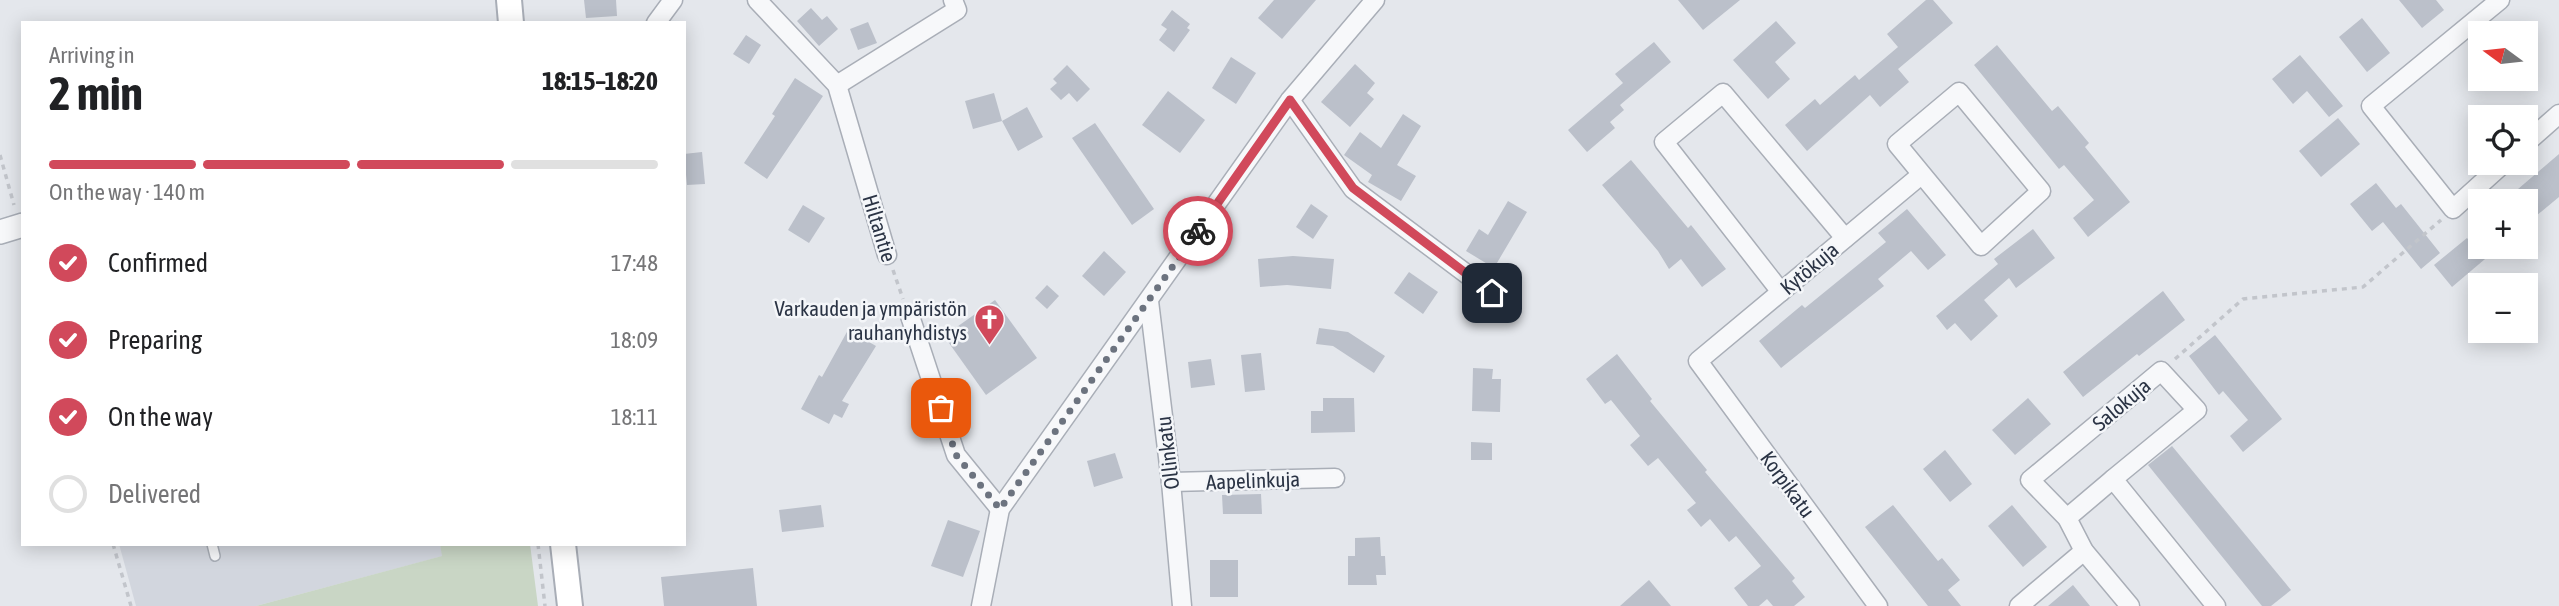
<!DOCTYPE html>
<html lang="en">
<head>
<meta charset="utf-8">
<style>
  body { margin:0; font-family:"Asap Condensed",sans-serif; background:#f6f6f6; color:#202124; height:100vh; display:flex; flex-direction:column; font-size:26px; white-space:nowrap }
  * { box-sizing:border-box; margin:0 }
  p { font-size:23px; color:#757577 }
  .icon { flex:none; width:38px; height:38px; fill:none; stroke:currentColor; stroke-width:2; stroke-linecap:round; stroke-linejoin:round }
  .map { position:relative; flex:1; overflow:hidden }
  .panel { position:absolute; left:21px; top:21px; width:665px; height:525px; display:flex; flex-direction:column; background:#fff; border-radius:0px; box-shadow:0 4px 18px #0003 }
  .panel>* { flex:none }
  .needle { width:46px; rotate:285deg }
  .tools { position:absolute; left:2468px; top:21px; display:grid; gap:14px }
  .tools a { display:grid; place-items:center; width:70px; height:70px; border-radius:0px; background:#fff; box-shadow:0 4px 18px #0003; font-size:35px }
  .pin { position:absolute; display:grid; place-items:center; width:60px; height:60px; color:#fff; margin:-30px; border-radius:14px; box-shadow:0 4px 10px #0006 }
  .courier { position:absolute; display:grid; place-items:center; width:70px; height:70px; margin:-35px; border:5px solid #d1495b; border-radius:50%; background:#fff; color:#222; box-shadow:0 2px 9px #0007 }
  .summary em { font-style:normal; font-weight:700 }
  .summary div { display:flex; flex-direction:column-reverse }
  .summary { display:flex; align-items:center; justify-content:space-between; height:119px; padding:0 28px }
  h1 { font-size:46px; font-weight:700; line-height:52px }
  .bar { display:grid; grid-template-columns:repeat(4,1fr); gap:10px 7px; align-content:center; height:84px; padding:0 28px }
  .bar i { height:9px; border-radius:5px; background:#e0e0e0 }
  .bar .active { background:#d1495b }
  .bar p { grid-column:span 4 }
  ol { padding:0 28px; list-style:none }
  li { display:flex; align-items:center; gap:21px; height:77px }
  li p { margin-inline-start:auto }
  li .icon { padding:7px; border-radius:50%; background:#d1495b; color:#fff; stroke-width:4 }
  li:last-child { color:#757577 }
  li i { width:38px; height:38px; border:4px solid #e0e0e0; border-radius:50% }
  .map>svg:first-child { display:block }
  .built { fill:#d2d6de }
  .green { fill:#c9d6c5 }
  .building { fill:#bbc0ca }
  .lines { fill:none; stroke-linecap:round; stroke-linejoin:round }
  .service-casing { stroke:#a9aeb7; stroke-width:12 }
  .minor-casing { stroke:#a9aeb7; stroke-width:21 }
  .tertiary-casing { stroke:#a9aeb7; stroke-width:26 }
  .secondary-casing { stroke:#a9aeb7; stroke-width:28 }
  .path { stroke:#c2c5cb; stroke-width:3.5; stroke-dasharray:5 5; stroke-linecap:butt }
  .service { stroke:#f7f8fa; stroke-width:9 }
  .minor { stroke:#f7f8fa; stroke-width:18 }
  .tertiary { stroke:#f7f8fa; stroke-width:23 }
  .secondary { stroke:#fff; stroke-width:24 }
  .done { stroke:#6c737f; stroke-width:7; stroke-dasharray:0 12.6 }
  .route { stroke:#d1495b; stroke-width:9 }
  .labels { text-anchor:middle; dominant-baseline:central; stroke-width:5; stroke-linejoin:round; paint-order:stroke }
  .street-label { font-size:21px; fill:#2b3445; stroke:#f4f6f9 }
  .poi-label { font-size:21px; fill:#2b3445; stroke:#f4f6f9; text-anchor:end }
</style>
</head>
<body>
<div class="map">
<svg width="2559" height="606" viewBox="0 0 2559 606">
  <rect width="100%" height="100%" fill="#e4e7ec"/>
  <!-- built -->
  <polygon class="built" points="119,544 440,544 443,556 256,606 136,606"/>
  <!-- green -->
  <polygon class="green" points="440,544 530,544 538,606 256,606 442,556"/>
  <!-- building -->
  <g class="building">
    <polygon points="584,0 616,0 617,16 586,18"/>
    <polygon points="1274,0 1316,0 1282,39 1258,18"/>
    <polygon points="1678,0 1740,0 1703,30"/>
    <polygon points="1926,0 1933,0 1953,23 1898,69 1909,82 1880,107 1870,95 1807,151 1785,125 1815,99 1820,105 1855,75 1859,80 1898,47 1887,34"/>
    <polygon points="2399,0 2436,0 2444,10 2422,28"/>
    <polygon points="811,8 822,20 827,16 838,29 819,46 797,21"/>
    <polygon points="1172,10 1190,24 1187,28 1190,30 1174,52 1159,40 1167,29 1161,25"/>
    <polygon points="2362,18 2390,53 2367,72 2339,37"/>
    <polygon points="1776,21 1796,43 1775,62 1790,79 1768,99 1733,60"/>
    <polygon points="868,22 877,43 858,50 850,29"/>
    <polygon points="746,35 761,45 749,64 733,54"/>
    <polygon points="1654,42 1671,62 1620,105 1624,110 1610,122 1615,128 1587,152 1568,130 1623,83 1615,74"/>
    <polygon points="1997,45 2052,111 2058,106 2089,143 2085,147 2130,202 2088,237 2073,218 2094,200 2064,165 2059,169 1974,65"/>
    <polygon points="2300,55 2343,106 2329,117 2307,91 2293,104 2272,79"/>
    <polygon points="1231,57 1256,73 1236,104 1212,88"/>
    <polygon points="1355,64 1375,83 1367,93 1374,99 1350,127 1321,102"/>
    <polygon points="1067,65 1090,89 1077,102 1069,93 1061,100 1050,89 1057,83 1053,79"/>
    <polygon points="795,78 823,96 767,179 744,163 775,116 772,114"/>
    <polygon points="1168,91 1205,120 1180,153 1142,125"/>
    <polygon points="994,93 1002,121 1027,107 1043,137 1018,151 1002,121 973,129 965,101"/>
    <polygon points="1403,114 1421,126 1397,165 1416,176 1401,201 1368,182 1372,175 1344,155 1360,132 1381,148"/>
    <polygon points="2338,118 2360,144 2321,177 2299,151"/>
    <polygon points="1095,123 1154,209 1132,225 1072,138"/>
    <polygon points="702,152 705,184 687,185 684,154"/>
    <polygon points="2559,154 2559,197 2525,225 2525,201 2504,201"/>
    <polygon points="1631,160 1688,228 1691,225 1726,269 1702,287 1681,259 1669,269 1658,251 1602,185"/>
    <polygon points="2376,183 2396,208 2401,204 2440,253 2421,269 2383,222 2372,231 2350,204"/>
    <polygon points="1508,201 1527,212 1494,268 1466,251 1479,229 1488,235"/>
    <polygon points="1311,204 1328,216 1313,239 1296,227"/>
    <polygon points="803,205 825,218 809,243 788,230"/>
    <polygon points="1907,209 1946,255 1928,270 1911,251 1878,279 1884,286 1781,368 1759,341 1802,305 1805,308 1886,242 1878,233"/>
    <polygon points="2033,229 2055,258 2016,288 2009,278 1984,300 1998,316 1971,341 1955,323 1947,330 1936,316 1998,264 1994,259"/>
    <polygon points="2467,238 2485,259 2452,287 2434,265"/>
    <polygon points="1104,251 1126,272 1104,296 1082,276"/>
    <polygon points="1293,256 1334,259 1331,289 1287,285 1260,287 1258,259"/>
    <polygon points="1409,272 1438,292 1423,314 1394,293"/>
    <polygon points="1047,285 1059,296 1047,309 1035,298"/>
    <polygon points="2163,291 2185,320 2139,356 2137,354 2083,397 2063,372"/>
    <polygon points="995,300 1037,358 986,395 944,336"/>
    <polygon points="1319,328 1348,332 1385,356 1374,373 1333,346 1316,344"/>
    <polygon points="848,330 876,346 842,401 849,404 842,418 834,414 829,424 801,409 819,375 822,377"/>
    <polygon points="2215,335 2282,419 2243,452 2230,436 2248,420 2223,391 2219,395 2189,356"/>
    <polygon points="1261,353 1265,390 1245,392 1241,355"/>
    <polygon points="1617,354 1652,399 1650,401 1707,470 1705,472 1795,578 1792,581 1805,597 1794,606 1773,606 1767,599 1759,606 1748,606 1734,588 1761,566 1736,536 1729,542 1710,519 1701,527 1687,510 1696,503 1658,458 1648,466 1630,445 1640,436 1611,400 1605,404 1586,379"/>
    <polygon points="1211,359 1215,385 1191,388 1188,362"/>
    <polygon points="1473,368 1493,369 1492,379 1501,379 1500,412 1472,411"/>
    <polygon points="1323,398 1354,398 1355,432 1311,433 1311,411 1323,411"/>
    <polygon points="2028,398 2051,424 2015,455 1992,430"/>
    <polygon points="1471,442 1492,443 1492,460 1471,460"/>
    <polygon points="2172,446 2291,590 2271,606 2262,606 2148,465"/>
    <polygon points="1945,450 1972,484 1950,502 1923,469"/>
    <polygon points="1115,453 1123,478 1094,487 1087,461"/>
    <polygon points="1261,494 1262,514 1223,514 1222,495"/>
    <polygon points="821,505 824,527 782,532 779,510"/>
    <polygon points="1893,505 1938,561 1942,558 1960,580 1948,590 1961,606 1928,606 1865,527"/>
    <polygon points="2012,505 2047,547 2023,567 1988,526"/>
    <polygon points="948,520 980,531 963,577 931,566"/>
    <polygon points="1380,537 1381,556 1385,556 1386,575 1376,575 1377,585 1348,585 1348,556 1355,556 1355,538"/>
    <rect x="1210" y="560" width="28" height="37"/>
    <polygon points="753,568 757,606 664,606 661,577"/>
    <polygon points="1649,580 1671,606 1620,606"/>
    <polygon points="2073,585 2090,606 2048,606"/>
  </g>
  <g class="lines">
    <defs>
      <polyline id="service" points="212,544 215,556"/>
      <g id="minor">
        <polyline points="757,0 837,85 887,255"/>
        <polyline points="2500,0 2371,106 2453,209 2504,163"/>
        <polyline points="656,23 673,0"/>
        <polyline points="837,85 957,10 953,0"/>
        <polygon points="1959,92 2041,191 1981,246 1897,144"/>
        <polyline points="1290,100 1353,189 1492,293"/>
        <polyline points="2525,144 2559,114"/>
        <polyline points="1781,292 1664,142 1723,93 1845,238"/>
        <polyline points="1149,301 1171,482 1182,606"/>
        <polyline points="910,316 956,455 1000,509"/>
        <polyline points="1171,482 1335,478"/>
        <polyline points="2067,518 2113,479"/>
        <polyline points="981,606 1000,509 1290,100 1375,0"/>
        <polyline points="1878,606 1698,361 1921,175"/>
        <polyline points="2019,606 2084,551"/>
        <polyline points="2130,606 2084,551 2067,518 2030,480 2161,371 2197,410 2113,479 2216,606"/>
      </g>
      <polyline id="tertiary" points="0,232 23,225"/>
      <g id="secondary">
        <polyline points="509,0 511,23"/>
        <polyline points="563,544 570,606"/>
      </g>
    </defs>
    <!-- service casing -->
    <use href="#service" class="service-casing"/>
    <!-- minor casing -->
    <use href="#minor" class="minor-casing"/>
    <!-- tertiary casing -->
    <use href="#tertiary" class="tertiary-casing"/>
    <!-- secondary casing -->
    <use href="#secondary" class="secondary-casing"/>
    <!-- path -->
    <g class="path">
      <polyline points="0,155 14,205"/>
      <polyline points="893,270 903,299"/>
      <polyline points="2175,359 2243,299 2363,287 2441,220"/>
      <polyline points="113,544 131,606"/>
      <polyline points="538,544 545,606"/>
    </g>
    <!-- service -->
    <use href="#service" class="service"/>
    <!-- minor -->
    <use href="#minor" class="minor"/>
    <!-- tertiary -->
    <use href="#tertiary" class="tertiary"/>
    <!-- secondary -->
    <use href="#secondary" class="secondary"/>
  </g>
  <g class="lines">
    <!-- done -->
    <polyline class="done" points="941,408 956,455 1000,509 1198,231"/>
    <!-- route -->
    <polyline class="route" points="1198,231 1290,100 1353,188 1492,293"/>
  </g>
  <!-- icons -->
  <defs>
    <symbol id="church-pin" viewBox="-11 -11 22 30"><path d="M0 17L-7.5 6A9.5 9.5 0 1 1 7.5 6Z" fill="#d1495b" stroke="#f4f6f9"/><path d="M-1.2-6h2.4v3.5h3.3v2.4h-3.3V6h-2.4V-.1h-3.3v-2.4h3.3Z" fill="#fff"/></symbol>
  </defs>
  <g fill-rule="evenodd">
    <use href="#church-pin" x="972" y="302" width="35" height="47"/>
  </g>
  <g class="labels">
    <!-- street labels -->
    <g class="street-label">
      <text transform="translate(880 228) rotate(73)">Hiltantie</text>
      <text transform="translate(1809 268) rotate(-40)">Kytökuja</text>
      <text transform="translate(2121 404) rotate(-40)">Salokuja</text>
      <text transform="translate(1167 453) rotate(-97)">Ollinkatu</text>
      <text transform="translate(1253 480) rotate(-2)">Aapelinkuja</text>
      <text transform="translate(1788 484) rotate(54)">Korpikatu</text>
    </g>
    <!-- poi labels -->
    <g class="poi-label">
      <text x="967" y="308">Varkauden ja ympäristön<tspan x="967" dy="24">rauhanyhdistys</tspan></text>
    </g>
  </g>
</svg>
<div class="tools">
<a><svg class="needle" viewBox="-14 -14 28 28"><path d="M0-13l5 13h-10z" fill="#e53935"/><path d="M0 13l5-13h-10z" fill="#757577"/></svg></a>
<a><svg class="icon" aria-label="locate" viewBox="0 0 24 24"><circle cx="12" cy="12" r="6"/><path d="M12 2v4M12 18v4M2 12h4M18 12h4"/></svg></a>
<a>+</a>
<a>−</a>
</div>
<div class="pin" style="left:941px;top:408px;background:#ea580c"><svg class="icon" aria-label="bag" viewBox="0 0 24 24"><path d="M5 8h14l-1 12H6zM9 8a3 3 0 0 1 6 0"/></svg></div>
<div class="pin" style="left:1492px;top:293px;background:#1f2937"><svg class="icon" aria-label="home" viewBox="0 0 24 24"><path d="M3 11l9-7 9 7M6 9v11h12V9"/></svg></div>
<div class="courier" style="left:1198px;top:231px"><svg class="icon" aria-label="bike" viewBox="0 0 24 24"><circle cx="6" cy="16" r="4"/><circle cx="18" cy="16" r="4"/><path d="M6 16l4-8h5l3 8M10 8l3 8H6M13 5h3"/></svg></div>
<section class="panel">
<div class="summary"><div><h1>2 min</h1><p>Arriving in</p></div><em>18:15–18:20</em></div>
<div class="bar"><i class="active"></i><i class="active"></i><i class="active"></i><i></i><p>On the way · 140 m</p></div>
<ol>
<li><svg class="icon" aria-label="check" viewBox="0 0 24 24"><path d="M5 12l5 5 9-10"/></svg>Confirmed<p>17:48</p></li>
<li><svg class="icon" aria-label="check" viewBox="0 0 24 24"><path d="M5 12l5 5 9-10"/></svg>Preparing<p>18:09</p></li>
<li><svg class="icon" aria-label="check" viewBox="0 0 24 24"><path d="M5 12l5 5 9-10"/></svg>On the way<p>18:11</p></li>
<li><i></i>Delivered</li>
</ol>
</section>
</div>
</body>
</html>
